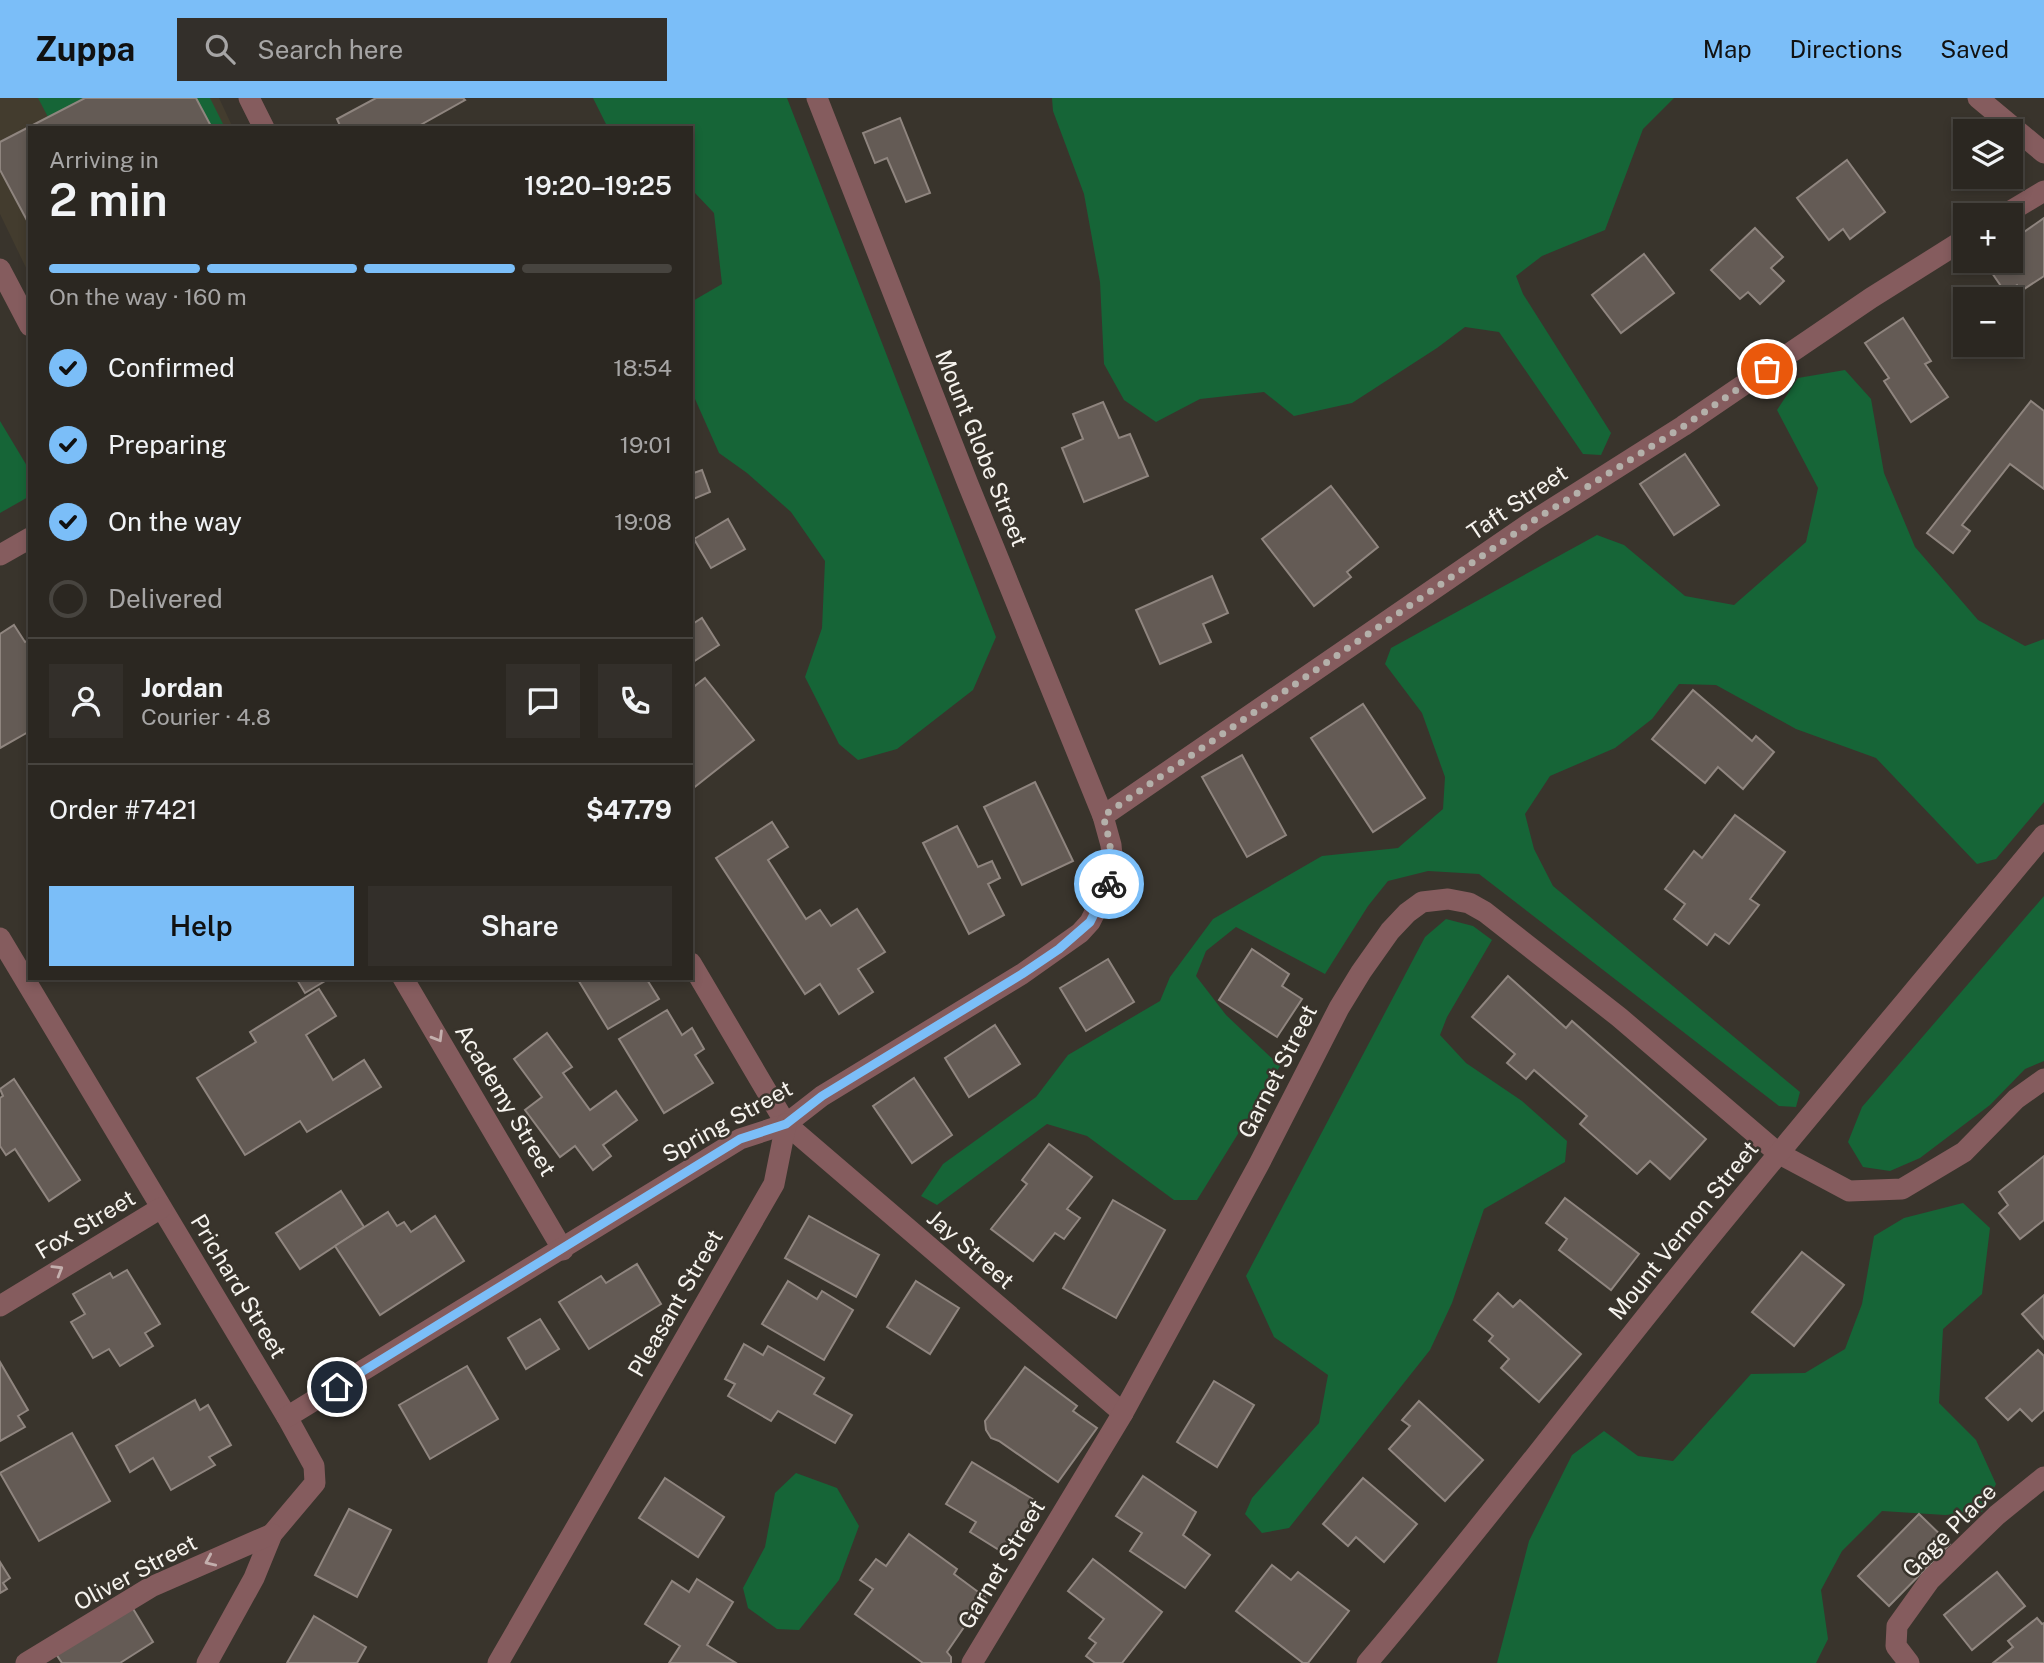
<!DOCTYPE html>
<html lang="en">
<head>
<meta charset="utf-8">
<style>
  body { margin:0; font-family:"Public Sans",sans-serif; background:#332f2a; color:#f1f3f6; height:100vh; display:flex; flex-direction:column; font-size:26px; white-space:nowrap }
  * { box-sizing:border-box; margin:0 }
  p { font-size:23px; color:#a6a5a5 }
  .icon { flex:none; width:38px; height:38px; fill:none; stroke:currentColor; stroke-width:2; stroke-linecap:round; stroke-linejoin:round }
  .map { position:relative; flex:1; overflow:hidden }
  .drawer { position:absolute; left:28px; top:28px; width:665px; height:854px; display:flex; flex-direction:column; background:#2b2721; border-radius:0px; box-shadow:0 4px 10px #0003,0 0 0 2px #47443f }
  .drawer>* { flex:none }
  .buttons { position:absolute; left:1953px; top:21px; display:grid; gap:14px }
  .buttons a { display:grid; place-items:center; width:70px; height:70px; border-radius:0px; background:#2b2721; box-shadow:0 4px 10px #0003,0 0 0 2px #47443f; font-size:35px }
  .pin { position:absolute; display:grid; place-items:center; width:60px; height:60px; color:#fff; margin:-30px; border:4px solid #fff; border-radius:50%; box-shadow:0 2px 7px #0007 }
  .courier { position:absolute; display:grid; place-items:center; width:70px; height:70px; margin:-35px; border:5px solid #7bbef8; border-radius:50%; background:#fff; color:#222; box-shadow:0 2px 9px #0007 }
  .headline em { font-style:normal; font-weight:600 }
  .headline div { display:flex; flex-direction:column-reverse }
  .headline { display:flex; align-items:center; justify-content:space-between; height:119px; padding:0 21px }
  h1 { font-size:46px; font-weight:600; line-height:52px }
  .bar { display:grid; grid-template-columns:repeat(4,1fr); gap:10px 7px; align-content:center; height:84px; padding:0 21px }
  .bar i { height:9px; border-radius:5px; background:#47443f }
  .bar .on { background:#7bbef8 }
  .bar p { grid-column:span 4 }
  .line { display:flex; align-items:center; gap:18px; padding:0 21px; border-top:2px solid #47443f }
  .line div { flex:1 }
  .round { display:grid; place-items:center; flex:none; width:74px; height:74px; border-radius:0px; background:#332f2a }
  ol { padding:0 21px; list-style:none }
  li { display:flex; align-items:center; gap:21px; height:77px }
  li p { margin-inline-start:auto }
  li .icon { padding:7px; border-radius:50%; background:#7bbef8; color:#111; stroke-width:4 }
  li:last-child { color:#a6a5a5 }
  li i { width:38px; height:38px; border:4px solid #47443f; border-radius:50% }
  .button { display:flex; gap:14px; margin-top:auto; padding:14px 21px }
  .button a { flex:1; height:80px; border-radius:0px; background:#7bbef8; color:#111; font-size:28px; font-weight:600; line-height:80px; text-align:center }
  .button a+a { background:#332f2a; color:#f1f3f6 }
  header { display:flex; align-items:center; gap:42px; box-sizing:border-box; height:98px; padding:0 35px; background:#7bbef8; color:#111 }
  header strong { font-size:33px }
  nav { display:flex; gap:38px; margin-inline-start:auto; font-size:24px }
  .search { width:490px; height:63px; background:#332f2a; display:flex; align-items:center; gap:18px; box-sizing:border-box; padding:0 24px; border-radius:0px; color:#a6a5a5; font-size:26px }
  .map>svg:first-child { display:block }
  .built { fill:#433c2e }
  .green { fill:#166537 }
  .building { fill:#645b55; stroke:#8f857f; stroke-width:2 }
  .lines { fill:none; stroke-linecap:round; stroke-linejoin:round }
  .minor { stroke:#855c5e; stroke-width:21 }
  .oneway { stroke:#c3afad }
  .done { stroke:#b4b0aa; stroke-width:7; stroke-dasharray:0 12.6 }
  .route { stroke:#7bbef8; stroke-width:9 }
  .labels { text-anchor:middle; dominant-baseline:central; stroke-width:5; stroke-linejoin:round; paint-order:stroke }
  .street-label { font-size:23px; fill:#f6f3ee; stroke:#39342c }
</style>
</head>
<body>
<header>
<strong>Zuppa</strong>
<div class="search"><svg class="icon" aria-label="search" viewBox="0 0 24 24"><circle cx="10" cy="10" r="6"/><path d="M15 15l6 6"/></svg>Search here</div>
<nav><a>Map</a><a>Directions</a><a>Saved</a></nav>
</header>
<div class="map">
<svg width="2044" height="1565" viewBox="0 0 2044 1565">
  <rect width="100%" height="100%" fill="#39342c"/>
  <!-- built -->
  <polygon class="built" points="0,0 219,0 233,30 30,30 30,178 0,116"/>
  <!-- green -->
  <g class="green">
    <polygon points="38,0 85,0 48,19"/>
    <polygon points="196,0 210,0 225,30 212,30"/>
    <polygon points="593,0 787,0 996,539 973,592 897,651 858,662 839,646 805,579 822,530 825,463 791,414 747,375 719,355 695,301 691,299 691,204 722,186 714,115 695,95 691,95 691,30 608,30"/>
    <polygon points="1052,0 1674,0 1643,31 1605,132 1542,158 1516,178 1523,196 1611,335 1601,357 1583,356 1499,234 1465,229 1437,250 1352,305 1294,318 1264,294 1200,301 1156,324 1124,302 1104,266 1100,184 1084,96 1053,13"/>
    <polygon points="1845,272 1871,301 1884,375 1915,449 1978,522 2025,548 2044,541 2044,704 1996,761 1977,766 1876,660 1796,631 1716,587 1679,586 1652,621 1615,650 1550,678 1525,716 1534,751 1553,788 1800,994 1796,1009 1779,1008 1479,776 1428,773 1388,783 1368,808 1325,876 1236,829 1206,853 1196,878 1226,917 1280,968 1197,1102 1174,1102 1087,1038 1047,1026 937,1107 921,1098 943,1066 1036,999 1068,957 1160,903 1170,879 1213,821 1322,758 1398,750 1443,711 1445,679 1422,615 1385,566 1391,550 1597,437 1624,447 1685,498 1734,507 1806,444 1818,390 1777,312 1798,280"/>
    <polygon points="0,323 30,373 30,398 0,415"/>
    <polygon points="2044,798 2044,963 2025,971 1990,1007 1920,1060 1890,1073 1863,1069 1848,1044 1862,1009"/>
    <polygon points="1446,821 1473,828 1492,842 1447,919 1440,937 1466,965 1522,1003 1567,1043 1565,1064 1484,1111 1452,1205 1430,1252 1289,1430 1262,1435 1245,1416 1252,1400 1319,1325 1328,1277 1274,1239 1246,1178 1425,839"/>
    <polygon points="1963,1105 1990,1130 1982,1196 1943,1231 1939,1305 1976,1342 1996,1386 1982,1414 1945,1417 1882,1413 1842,1453 1821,1492 1828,1541 1816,1565 1497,1565 1529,1443 1572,1357 1604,1333 1638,1358 1673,1363 1751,1276 1805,1275 1845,1251 1862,1206 1874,1138 1904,1120"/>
    <polygon points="796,1375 837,1390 859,1428 839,1482 799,1532 777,1531 748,1510 743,1490 765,1449 775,1395"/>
  </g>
  <!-- building -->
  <g class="building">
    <polygon points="85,0 196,0 212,30 30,30 30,128 0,72 0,44"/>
    <polygon points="376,0 463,0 465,2 415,30 341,30 337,21"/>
    <polygon points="900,20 930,95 906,104 887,60 875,65 863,35"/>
    <polygon points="1847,62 1885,114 1850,141 1843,131 1829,142 1797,100"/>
    <polygon points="2044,120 2044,178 2021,193 2017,187 2005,194 1990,172 2001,165 1999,163 2011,163 2011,143"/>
    <polygon points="1755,130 1783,159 1771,170 1784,183 1760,206 1748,194 1740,201 1711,172"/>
    <polygon points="1644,156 1674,195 1621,235 1592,197"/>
    <polygon points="1903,220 1931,263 1925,266 1948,299 1911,324 1884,283 1889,280 1865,245"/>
    <polygon points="2031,303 2044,313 2044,391 2010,366 1962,427 1970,433 1953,455 1927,435"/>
    <polygon points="1103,304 1119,340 1130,336 1148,378 1084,404 1062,350 1083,341 1073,316"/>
    <polygon points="1685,356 1719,407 1674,437 1640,386"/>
    <polygon points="702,372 710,394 691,402 691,376"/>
    <polygon points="1331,388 1378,449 1347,474 1351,479 1314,508 1262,441"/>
    <polygon points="728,421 745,451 711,470 694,441"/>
    <polygon points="1212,478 1228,515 1203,526 1211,544 1160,566 1136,512"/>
    <polygon points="702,520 719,547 693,564 691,527"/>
    <polygon points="14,527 25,544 30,541 30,633 0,650 0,536"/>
    <polygon points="705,580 754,642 691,692 691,591"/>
    <polygon points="1693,592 1752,643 1756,638 1774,654 1743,691 1718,669 1705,685 1652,641"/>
    <polygon points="1363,606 1425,700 1373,734 1311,640"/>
    <polygon points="1242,657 1286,737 1247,759 1202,679"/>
    <polygon points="1035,684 1073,763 1022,787 984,709"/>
    <polygon points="1735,717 1785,754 1750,801 1759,807 1729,846 1715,836 1707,847 1674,821 1685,806 1665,791 1694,753 1702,760"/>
    <polygon points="772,724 788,749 768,762 806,821 820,812 831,828 857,811 885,854 858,871 873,894 839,916 820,886 805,896 716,760"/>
    <polygon points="957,728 978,769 992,763 1000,780 988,786 1004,817 969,836 923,745"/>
    <polygon points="1252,851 1289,876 1282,888 1302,901 1277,939 1219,902"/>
    <polygon points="1108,861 1134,904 1086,933 1060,890"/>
    <polygon points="1508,878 1566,930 1572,923 1706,1041 1670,1081 1650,1063 1637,1076 1580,1026 1587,1018 1534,972 1526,981 1507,965 1515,956 1472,919"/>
    <polygon points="296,880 330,880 305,895"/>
    <polygon points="577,880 646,880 659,901 608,931"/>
    <polygon points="319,891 336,918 306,937 333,982 364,962 381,989 307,1034 300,1023 245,1057 197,980 256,944 250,934"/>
    <polygon points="667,912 682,937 692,930 704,951 695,957 713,985 664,1015 619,941"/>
    <polygon points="995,927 1020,966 969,999 945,960"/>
    <polygon points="547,935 572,969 563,975 590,1012 616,993 637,1022 603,1047 611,1058 593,1072 575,1048 560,1059 525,1012 542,999 514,961"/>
    <polygon points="914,980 952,1037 912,1065 873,1008"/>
    <polygon points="14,981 80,1082 49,1103 15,1051 6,1057 0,1048 0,1000 3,998 0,991"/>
    <polygon points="1049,1046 1092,1079 1067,1111 1080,1120 1064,1141 1055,1135 1033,1163 991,1131 1027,1086 1022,1082"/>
    <polygon points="2044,1058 2044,1122 2020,1141 1999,1115 2008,1107 1999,1094"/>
    <polygon points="341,1093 364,1129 300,1171 276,1135"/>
    <polygon points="1565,1100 1639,1156 1611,1192 1559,1152 1567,1141 1546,1125"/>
    <polygon points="1113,1102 1165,1132 1116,1220 1063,1190"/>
    <polygon points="388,1114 397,1128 404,1124 411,1134 435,1118 464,1163 380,1217 335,1148"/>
    <polygon points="809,1118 879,1157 856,1199 785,1160"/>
    <polygon points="1802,1154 1844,1187 1794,1248 1752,1214"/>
    <polygon points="637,1166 661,1206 589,1251 559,1204 601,1178 606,1185"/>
    <polygon points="127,1172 160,1226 145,1235 153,1248 120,1268 109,1251 93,1260 71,1224 85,1216 73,1196 110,1175 113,1180"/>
    <polygon points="788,1183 817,1201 822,1193 853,1212 824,1262 762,1226"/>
    <polygon points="916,1183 959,1210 930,1256 887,1229"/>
    <polygon points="1498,1195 1513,1209 1520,1202 1581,1256 1539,1304 1501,1270 1509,1261 1489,1243 1493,1238 1474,1222"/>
    <polygon points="2044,1197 2044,1241 2022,1216"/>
    <polygon points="540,1221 559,1251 526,1271 508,1240"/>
    <polygon points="744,1246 763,1257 768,1248 824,1280 814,1296 852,1317 835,1345 778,1313 771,1323 728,1298 735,1286 725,1281"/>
    <polygon points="2038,1252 2044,1258 2044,1312 2032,1323 2020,1311 2008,1322 1986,1300"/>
    <polygon points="0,1264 28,1312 18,1318 25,1329 0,1343"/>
    <polygon points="467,1268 498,1321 430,1361 399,1307"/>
    <polygon points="1025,1269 1077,1308 1073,1313 1097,1330 1058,1384 999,1343 991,1340 986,1332 985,1323"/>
    <polygon points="1214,1283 1254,1307 1217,1369 1177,1344"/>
    <polygon points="195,1302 200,1312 208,1307 231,1347 209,1359 215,1367 171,1392 153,1360 130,1374 116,1348"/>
    <polygon points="1419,1303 1483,1362 1445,1403 1389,1351 1410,1328 1402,1322"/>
    <polygon points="72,1335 110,1403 39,1443 0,1375"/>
    <polygon points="972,1364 1036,1403 1004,1455 970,1434 976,1424 946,1406"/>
    <polygon points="1143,1378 1196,1414 1183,1437 1210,1457 1185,1490 1130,1453 1142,1435 1116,1418"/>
    <polygon points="665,1380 724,1419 698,1459 639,1420"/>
    <polygon points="1363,1380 1417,1426 1384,1464 1356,1439 1348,1448 1323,1426"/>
    <polygon points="349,1411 391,1432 357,1499 315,1477"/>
    <polygon points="1919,1416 1950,1446 1889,1508 1858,1478"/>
    <polygon points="909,1436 957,1471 954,1476 985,1499 987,1506 983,1513 975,1513 947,1554 951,1559 951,1565 923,1565 855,1516 873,1491 860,1482 876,1461 886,1468"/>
    <polygon points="1093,1461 1162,1514 1122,1565 1095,1565 1086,1558 1096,1545 1089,1540 1104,1521 1068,1493"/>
    <polygon points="0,1464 10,1480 3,1485 7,1491 0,1495"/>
    <polygon points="1272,1467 1291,1482 1298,1474 1349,1513 1308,1565 1303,1565 1236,1513"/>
    <polygon points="1997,1474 2025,1508 1972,1552 1944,1517"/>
    <polygon points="697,1481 733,1504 707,1547 736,1565 669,1565 680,1548 645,1526 672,1483 689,1494"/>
    <polygon points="132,1509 153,1544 120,1565 62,1565 56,1556"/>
    <polygon points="314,1518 366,1549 357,1565 287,1565"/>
    <polygon points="2037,1520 2042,1526 2044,1525 2044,1565 1993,1565 2013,1549 2008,1543"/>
  </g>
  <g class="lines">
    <!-- minor -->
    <g class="minor">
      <polyline points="249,0 264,30"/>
      <polyline points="1978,0 2044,55"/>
      <polyline points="2004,117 2044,93"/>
      <polyline points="0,171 30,228"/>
      <polyline points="0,457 30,440"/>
      <polyline points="1103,718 1533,423 1683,328 1871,200 1965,141"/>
      <polyline points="0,840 287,1319 314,1368 315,1385 272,1436 254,1480 207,1565"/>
      <polyline points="691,865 786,1026 1123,1315"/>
      <polyline points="403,880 563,1152"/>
      <polyline points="0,1208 161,1110"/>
      <polyline points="287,1319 740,1041 786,1026 822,998 1022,876 1080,835 1090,824 1109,786 1113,768 1111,747 1103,718 968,386 817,0"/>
      <polyline points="26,1565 151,1489 272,1436"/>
      <polyline points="498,1565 774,1086 786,1026"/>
      <polyline points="972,1565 1123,1315 1259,1066 1339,910 1361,874 1390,833 1407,815 1422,804 1448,801 1469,805 1485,814 1619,919 1778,1055 1849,1093 1902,1091 1964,1054 2016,1001 2044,981"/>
      <path d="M1367,1565C1482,1430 1589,1288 1701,1150C1814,1011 1930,875 2044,737"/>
      <polyline points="1909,1565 1896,1548 1897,1528 1930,1482 1997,1417 2044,1379"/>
    </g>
  </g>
  <!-- one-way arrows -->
  <defs><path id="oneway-chevron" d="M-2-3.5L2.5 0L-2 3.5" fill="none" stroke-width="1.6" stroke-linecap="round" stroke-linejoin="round" transform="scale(1.75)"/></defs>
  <g class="oneway">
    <use href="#oneway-chevron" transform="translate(438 939) rotate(59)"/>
    <use href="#oneway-chevron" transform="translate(58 1172) rotate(-31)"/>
    <use href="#oneway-chevron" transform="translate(210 1463) rotate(156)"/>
  </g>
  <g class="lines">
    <!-- done -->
    <path class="done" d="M1109,786C1114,761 1110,742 1103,718L1533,423L1684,328L1767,271"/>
    <!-- route -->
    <polyline class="route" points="337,1289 740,1041 786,1026 822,998 1022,876 1059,851 1090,824 1109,786"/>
  </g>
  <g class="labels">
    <!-- street labels -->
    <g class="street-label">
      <text transform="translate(982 350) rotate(68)">Mount Globe Street</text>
      <text transform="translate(1517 404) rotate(-34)">Taft Street</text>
      <text transform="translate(1277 973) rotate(-63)">Garnet Street</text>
      <text transform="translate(506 1002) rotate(59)">Academy Street</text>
      <text transform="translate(727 1023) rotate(-29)">Spring Street</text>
      <text transform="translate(85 1126) rotate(-31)">Fox Street</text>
      <text transform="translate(1683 1132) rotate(-51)">Mount Vernon Street</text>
      <text transform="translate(971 1151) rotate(41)">Jay Street</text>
      <text transform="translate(239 1188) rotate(59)">Prichard Street</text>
      <text transform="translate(675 1205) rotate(-60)">Pleasant Street</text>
      <text transform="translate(1949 1432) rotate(-45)">Gage Place</text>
      <text transform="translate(1001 1466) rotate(-59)">Garnet Street</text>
      <text transform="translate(135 1474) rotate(-28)">Oliver Street</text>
    </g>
  </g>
</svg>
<div class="buttons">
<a><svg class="icon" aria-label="layers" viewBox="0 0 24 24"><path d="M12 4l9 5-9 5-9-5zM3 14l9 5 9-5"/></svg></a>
<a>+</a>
<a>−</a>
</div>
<div class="pin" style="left:1767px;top:271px;background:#ea580c"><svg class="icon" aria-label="bag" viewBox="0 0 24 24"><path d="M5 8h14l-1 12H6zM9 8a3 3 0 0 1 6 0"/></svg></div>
<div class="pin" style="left:337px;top:1289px;background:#1f2937"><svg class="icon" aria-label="home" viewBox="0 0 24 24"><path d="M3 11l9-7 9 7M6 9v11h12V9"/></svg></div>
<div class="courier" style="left:1109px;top:786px"><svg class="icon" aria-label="bike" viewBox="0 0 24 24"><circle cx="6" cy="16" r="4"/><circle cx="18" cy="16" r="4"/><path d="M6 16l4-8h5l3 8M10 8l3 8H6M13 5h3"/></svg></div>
<section class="drawer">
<div class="headline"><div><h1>2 min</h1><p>Arriving in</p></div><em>19:20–19:25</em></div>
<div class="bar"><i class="on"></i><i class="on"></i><i class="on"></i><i></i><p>On the way · 160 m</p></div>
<ol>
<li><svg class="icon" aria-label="check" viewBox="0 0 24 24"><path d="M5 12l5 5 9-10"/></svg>Confirmed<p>18:54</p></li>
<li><svg class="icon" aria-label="check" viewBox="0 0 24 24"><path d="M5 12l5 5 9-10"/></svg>Preparing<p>19:01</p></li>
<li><svg class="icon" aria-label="check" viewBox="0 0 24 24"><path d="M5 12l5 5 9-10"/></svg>On the way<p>19:08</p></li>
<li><i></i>Delivered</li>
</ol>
<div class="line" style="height:126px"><a class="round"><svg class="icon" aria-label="person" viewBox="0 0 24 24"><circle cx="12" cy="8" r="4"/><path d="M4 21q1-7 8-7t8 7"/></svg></a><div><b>Jordan</b><p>Courier · 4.8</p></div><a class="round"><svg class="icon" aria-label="chat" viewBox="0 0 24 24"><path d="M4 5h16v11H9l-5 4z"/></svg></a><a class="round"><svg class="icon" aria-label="phone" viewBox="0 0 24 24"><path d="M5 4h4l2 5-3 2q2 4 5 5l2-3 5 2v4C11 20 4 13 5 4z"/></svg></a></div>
<div class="line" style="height:91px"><div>Order #7421</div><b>$47.79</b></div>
<div class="button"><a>Help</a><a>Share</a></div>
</section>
</div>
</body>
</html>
